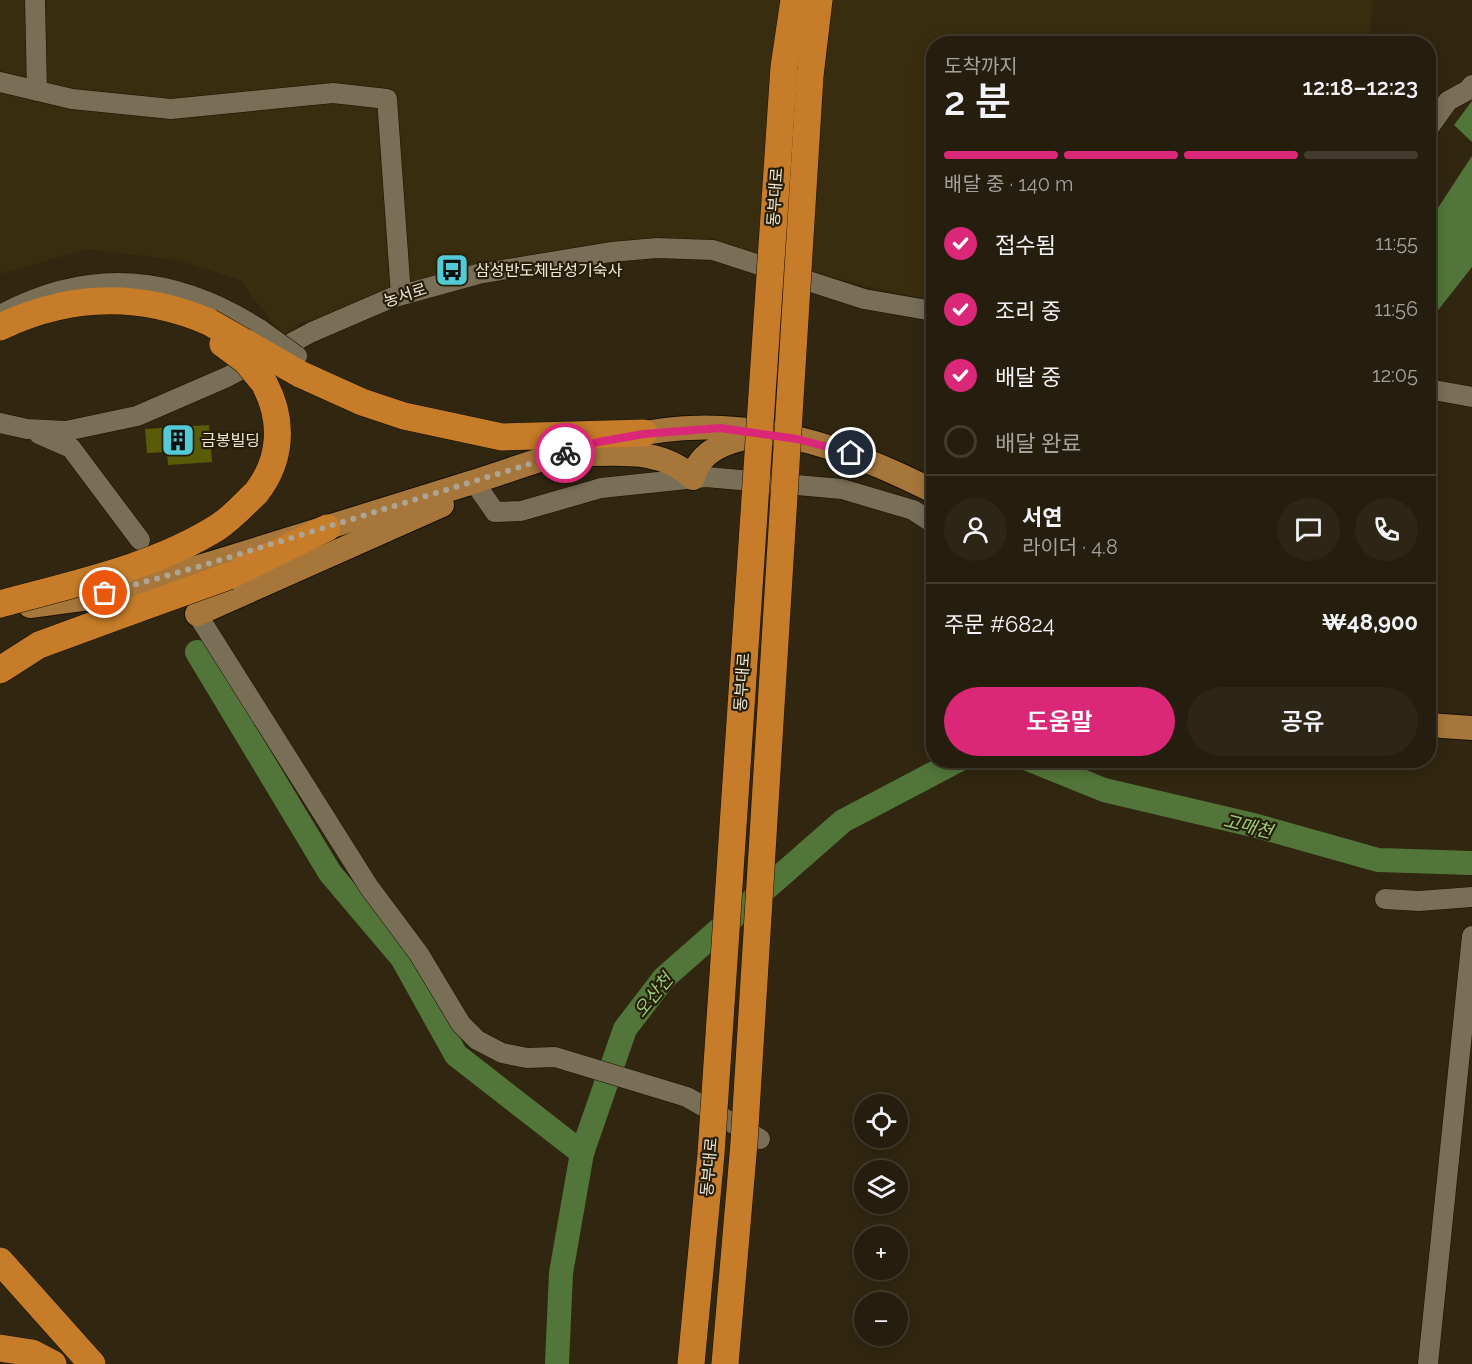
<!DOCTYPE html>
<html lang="ko">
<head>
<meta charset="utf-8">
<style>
  body { margin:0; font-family:Raleway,"Noto Sans KR",sans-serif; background:#2d2616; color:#f1f3f6; height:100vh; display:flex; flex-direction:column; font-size:22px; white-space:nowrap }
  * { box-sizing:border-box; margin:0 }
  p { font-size:20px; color:#a3a29d }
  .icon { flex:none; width:33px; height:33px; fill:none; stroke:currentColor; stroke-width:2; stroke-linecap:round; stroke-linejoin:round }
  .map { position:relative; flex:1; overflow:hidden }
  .sheet { position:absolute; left:926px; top:36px; width:510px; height:732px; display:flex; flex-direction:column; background:#251d0d; border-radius:24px; box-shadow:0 3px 15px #0003,0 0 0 2px #423b2e }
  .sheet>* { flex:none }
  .tools { position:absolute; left:854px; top:1094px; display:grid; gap:12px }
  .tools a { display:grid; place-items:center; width:54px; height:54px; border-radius:50%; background:#251d0d; box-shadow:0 3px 15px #0003,0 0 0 2px #423b2e; font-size:30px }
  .pin { position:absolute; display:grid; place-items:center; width:51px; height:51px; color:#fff; margin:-26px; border:3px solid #fff; border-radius:50%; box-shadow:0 2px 6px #0007 }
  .courier { position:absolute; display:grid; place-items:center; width:60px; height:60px; margin:-30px; border:4px solid #db2777; border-radius:50%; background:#fff; color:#222; box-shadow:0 2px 8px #0007 }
  .overview em { font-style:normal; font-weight:600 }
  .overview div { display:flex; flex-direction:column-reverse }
  .overview { display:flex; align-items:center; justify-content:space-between; height:102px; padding:0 18px }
  h1 { font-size:39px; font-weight:600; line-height:45px }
  .bar { display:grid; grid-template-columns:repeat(4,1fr); gap:9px 6px; align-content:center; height:72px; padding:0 18px }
  .bar i { height:8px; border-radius:4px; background:#423b2e }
  .bar .active { background:#db2777 }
  .bar p { grid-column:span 4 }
  .line { display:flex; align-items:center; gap:15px; padding:0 18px; border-top:2px solid #423b2e }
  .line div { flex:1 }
  .round { display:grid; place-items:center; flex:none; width:63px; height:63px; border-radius:32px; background:#2d2616 }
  ol { padding:0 18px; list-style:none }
  li { display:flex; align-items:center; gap:18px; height:66px }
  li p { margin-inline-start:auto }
  li .icon { padding:6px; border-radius:50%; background:#db2777; color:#fff; stroke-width:4 }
  li:last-child { color:#a3a29d }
  li i { width:33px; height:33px; border:3px solid #423b2e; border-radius:50% }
  .button { display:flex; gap:12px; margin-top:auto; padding:12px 18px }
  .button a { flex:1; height:69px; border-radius:36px; background:#db2777; color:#fff; font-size:24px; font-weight:600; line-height:69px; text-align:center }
  .button a+a { background:#2d2616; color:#f1f3f6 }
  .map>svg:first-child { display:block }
  .built { fill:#392d0f }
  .water { fill:#527639 }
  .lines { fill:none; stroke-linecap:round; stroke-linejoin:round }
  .river { stroke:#527639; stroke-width:24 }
  .building { fill:#5a5b06 }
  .minor-casing { stroke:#181000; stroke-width:21 }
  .major-casing { stroke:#181000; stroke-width:26 }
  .highway-casing { stroke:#181000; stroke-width:28 }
  .minor { stroke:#796e56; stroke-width:20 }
  .major { stroke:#a7763a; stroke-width:24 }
  .highway { stroke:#c67c28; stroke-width:27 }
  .minor-bridge-casing { stroke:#181000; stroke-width:21; stroke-linecap:butt }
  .major-bridge-casing { stroke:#181000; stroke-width:26; stroke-linecap:butt }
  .highway-bridge-casing { stroke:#181000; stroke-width:28; stroke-linecap:butt }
  .minor-bridge { stroke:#796e56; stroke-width:20 }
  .major-bridge { stroke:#a7763a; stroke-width:24 }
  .highway-bridge { stroke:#c67c28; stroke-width:27 }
  .done { stroke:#aca494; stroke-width:6; stroke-dasharray:0 10.8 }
  .route { stroke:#db2777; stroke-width:8 }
  .labels { text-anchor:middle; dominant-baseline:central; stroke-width:4.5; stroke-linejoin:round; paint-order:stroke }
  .street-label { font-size:16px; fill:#eee8db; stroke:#271e08 }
  .poi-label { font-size:16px; fill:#eee8db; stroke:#271e08; text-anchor:start }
  .water-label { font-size:18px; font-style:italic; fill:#9cd07a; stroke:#271e08 }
</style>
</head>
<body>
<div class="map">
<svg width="1472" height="1364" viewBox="0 0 1472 1364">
  <rect width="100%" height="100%" fill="#312711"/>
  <!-- built -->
  <polygon class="built" points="0,0 1373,0 1369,43 933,44 933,301 722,252 621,255 299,323 284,338 240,280 177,260 87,249 0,274"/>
  <!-- water -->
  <g class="water">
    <polygon points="1472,101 1472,142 1454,125"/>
    <polygon points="1472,156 1472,267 1428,323 1428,223"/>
  </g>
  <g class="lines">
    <!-- river -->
    <g class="river">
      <polyline points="197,652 330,873 402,958 456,1055 582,1153"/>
      <polyline points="1030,760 1104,790 1257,826 1378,860 1472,863"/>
      <polyline points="557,1364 561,1273 582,1153 625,1029 664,978 843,821 959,760"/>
    </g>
  </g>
  <!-- building -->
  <polygon class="building" points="209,425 212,462 168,465 167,452 147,453 145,429"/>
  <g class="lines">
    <defs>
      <g id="minor">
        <polyline points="35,0 37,91"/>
        <polyline points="0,82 72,99 171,109 333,93 387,99 401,295"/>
        <polyline points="1428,129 1448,101 1468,90 1472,85"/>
        <path d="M0,315C91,266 176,275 261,330"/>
        <polyline points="1428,389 1472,397"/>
        <polyline points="0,423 27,429 66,431 137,416 227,377 312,332 391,298 478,274 611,252 657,248 713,250 864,299 933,311"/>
        <polyline points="39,434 71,448 140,540"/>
        <polyline points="479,489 495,512 521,511 601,488 706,477 842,489 913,510 933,523"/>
        <polyline points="197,614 369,887 419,954 461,1024 477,1040 502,1053 527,1058 555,1057 687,1097 760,1139"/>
        <polyline points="1385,899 1419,901 1472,897"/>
        <polyline points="1428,1364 1472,936"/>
      </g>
      <g id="major">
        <path d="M595,454C631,453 665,452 693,478C699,450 728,441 754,436"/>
        <path d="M219,561C303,535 387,509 470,483C551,457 635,423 722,428C801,432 863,456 933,491"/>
        <polyline points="30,606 82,599 128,588"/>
        <polyline points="197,614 442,505"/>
        <polyline points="1428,725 1472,728"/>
      </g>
      <g id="highway">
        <path d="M0,327C69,294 139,292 209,322"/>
        <polyline points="300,374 362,402 404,416 502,437 644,433"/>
        <path d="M256,493C282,460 284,420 264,383"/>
        <polyline points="229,576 327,528"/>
        <polyline points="0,670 39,645 140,608"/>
        <polyline points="0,1261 92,1364"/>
        <polyline points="0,1348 32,1353 53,1364"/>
      </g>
    </defs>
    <!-- minor casing -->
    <use href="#minor" class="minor-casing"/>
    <!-- major casing -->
    <use href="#major" class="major-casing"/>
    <!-- highway casing -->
    <use href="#highway" class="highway-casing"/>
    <!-- minor -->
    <use href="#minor" class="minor"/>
    <!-- major -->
    <use href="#major" class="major"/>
    <!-- highway -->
    <use href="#highway" class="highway"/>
    <defs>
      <polyline id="minor-bridge" points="261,330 297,356"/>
      <polyline id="major-bridge" points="128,588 219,561"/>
      <g id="highway-bridge">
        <polyline points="209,322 300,374"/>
        <polyline points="223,344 246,361 264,383"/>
        <path d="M0,604C73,584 153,568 218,527C232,518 244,504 256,493"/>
        <polyline points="140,608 229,576"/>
        <polyline points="691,1364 711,1154 784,67 794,0"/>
        <polyline points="725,1364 744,1143 810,76 819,0"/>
      </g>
    </defs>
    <!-- minor-bridge casing -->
    <use href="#minor-bridge" class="minor-bridge-casing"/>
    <!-- major-bridge casing -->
    <use href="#major-bridge" class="major-bridge-casing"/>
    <!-- highway-bridge casing -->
    <use href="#highway-bridge" class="highway-bridge-casing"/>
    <!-- minor-bridge -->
    <use href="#minor-bridge" class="minor-bridge"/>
    <!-- major-bridge -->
    <use href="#major-bridge" class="major-bridge"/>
    <!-- highway-bridge -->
    <use href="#highway-bridge" class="highway-bridge"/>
  </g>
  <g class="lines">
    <!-- done -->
    <polyline class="done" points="105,593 201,566 565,453"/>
    <!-- route -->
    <polyline class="route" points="565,453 598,442 644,434 720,428 797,439 851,453"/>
  </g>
  <!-- icons -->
  <defs>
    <symbol id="bus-square" viewBox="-11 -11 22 22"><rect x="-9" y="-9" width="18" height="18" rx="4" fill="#52cbd7" stroke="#271e08"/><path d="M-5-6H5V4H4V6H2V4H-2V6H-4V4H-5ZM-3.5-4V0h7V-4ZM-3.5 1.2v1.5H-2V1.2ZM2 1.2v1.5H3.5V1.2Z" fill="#111"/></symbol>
    <symbol id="building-square" viewBox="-11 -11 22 22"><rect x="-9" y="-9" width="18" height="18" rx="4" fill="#52cbd7" stroke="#271e08"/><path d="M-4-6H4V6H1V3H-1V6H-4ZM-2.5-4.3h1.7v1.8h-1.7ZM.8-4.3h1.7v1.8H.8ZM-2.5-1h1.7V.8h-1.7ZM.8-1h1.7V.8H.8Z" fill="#111"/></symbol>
  </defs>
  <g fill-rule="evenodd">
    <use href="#bus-square" x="433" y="251" width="38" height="38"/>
    <use href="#building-square" x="159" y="421" width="38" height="38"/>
  </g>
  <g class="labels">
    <!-- street labels -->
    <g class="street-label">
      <text transform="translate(775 197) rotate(-86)">동부대로</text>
      <text transform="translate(405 295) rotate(-18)">농서로</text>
      <text transform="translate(742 682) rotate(-86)">동부대로</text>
      <text transform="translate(709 1167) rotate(-85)">동부대로</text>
    </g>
    <!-- poi labels -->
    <g class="poi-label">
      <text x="475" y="270">삼성반도체남성기숙사</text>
      <text x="201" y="440">금봉빌딩</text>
    </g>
    <!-- water labels -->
    <g class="water-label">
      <text transform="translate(1248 826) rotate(14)">고매천</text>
      <text transform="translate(653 995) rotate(-51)">오산천</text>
    </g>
  </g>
</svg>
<div class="tools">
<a><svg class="icon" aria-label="locate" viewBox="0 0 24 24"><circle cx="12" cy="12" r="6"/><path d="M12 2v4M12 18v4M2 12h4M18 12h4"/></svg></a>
<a><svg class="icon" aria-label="layers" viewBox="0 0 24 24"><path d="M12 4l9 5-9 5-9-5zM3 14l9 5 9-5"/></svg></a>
<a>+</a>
<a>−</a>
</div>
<div class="pin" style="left:105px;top:593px;background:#ea580c"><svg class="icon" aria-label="bag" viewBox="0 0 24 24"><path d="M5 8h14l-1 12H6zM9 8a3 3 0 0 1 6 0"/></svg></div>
<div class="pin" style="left:851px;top:453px;background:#1f2937"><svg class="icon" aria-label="home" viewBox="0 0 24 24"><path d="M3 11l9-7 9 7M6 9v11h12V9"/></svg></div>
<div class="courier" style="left:565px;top:453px"><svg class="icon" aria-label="bike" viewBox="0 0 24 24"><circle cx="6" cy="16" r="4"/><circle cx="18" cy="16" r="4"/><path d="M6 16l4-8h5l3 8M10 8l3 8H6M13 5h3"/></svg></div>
<section class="sheet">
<div class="overview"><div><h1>2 분</h1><p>도착까지</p></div><em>12:18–12:23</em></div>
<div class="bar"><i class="active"></i><i class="active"></i><i class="active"></i><i></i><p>배달 중 · 140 m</p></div>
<ol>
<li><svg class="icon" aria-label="check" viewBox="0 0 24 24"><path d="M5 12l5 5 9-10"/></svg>접수됨<p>11:55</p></li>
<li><svg class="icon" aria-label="check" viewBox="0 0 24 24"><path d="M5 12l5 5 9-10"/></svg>조리 중<p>11:56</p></li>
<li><svg class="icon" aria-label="check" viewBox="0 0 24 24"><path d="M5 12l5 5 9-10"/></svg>배달 중<p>12:05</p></li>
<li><i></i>배달 완료</li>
</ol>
<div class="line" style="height:108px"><a class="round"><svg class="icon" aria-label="person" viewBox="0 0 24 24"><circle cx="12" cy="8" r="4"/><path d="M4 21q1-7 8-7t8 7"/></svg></a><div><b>서연</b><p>라이더 · 4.8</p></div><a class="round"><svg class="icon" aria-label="chat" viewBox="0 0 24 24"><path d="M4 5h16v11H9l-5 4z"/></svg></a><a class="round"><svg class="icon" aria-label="phone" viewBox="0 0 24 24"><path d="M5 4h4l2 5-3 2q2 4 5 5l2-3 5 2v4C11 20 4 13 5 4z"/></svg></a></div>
<div class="line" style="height:78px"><div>주문 #6824</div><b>₩48,900</b></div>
<div class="button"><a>도움말</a><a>공유</a></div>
</section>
</div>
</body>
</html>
